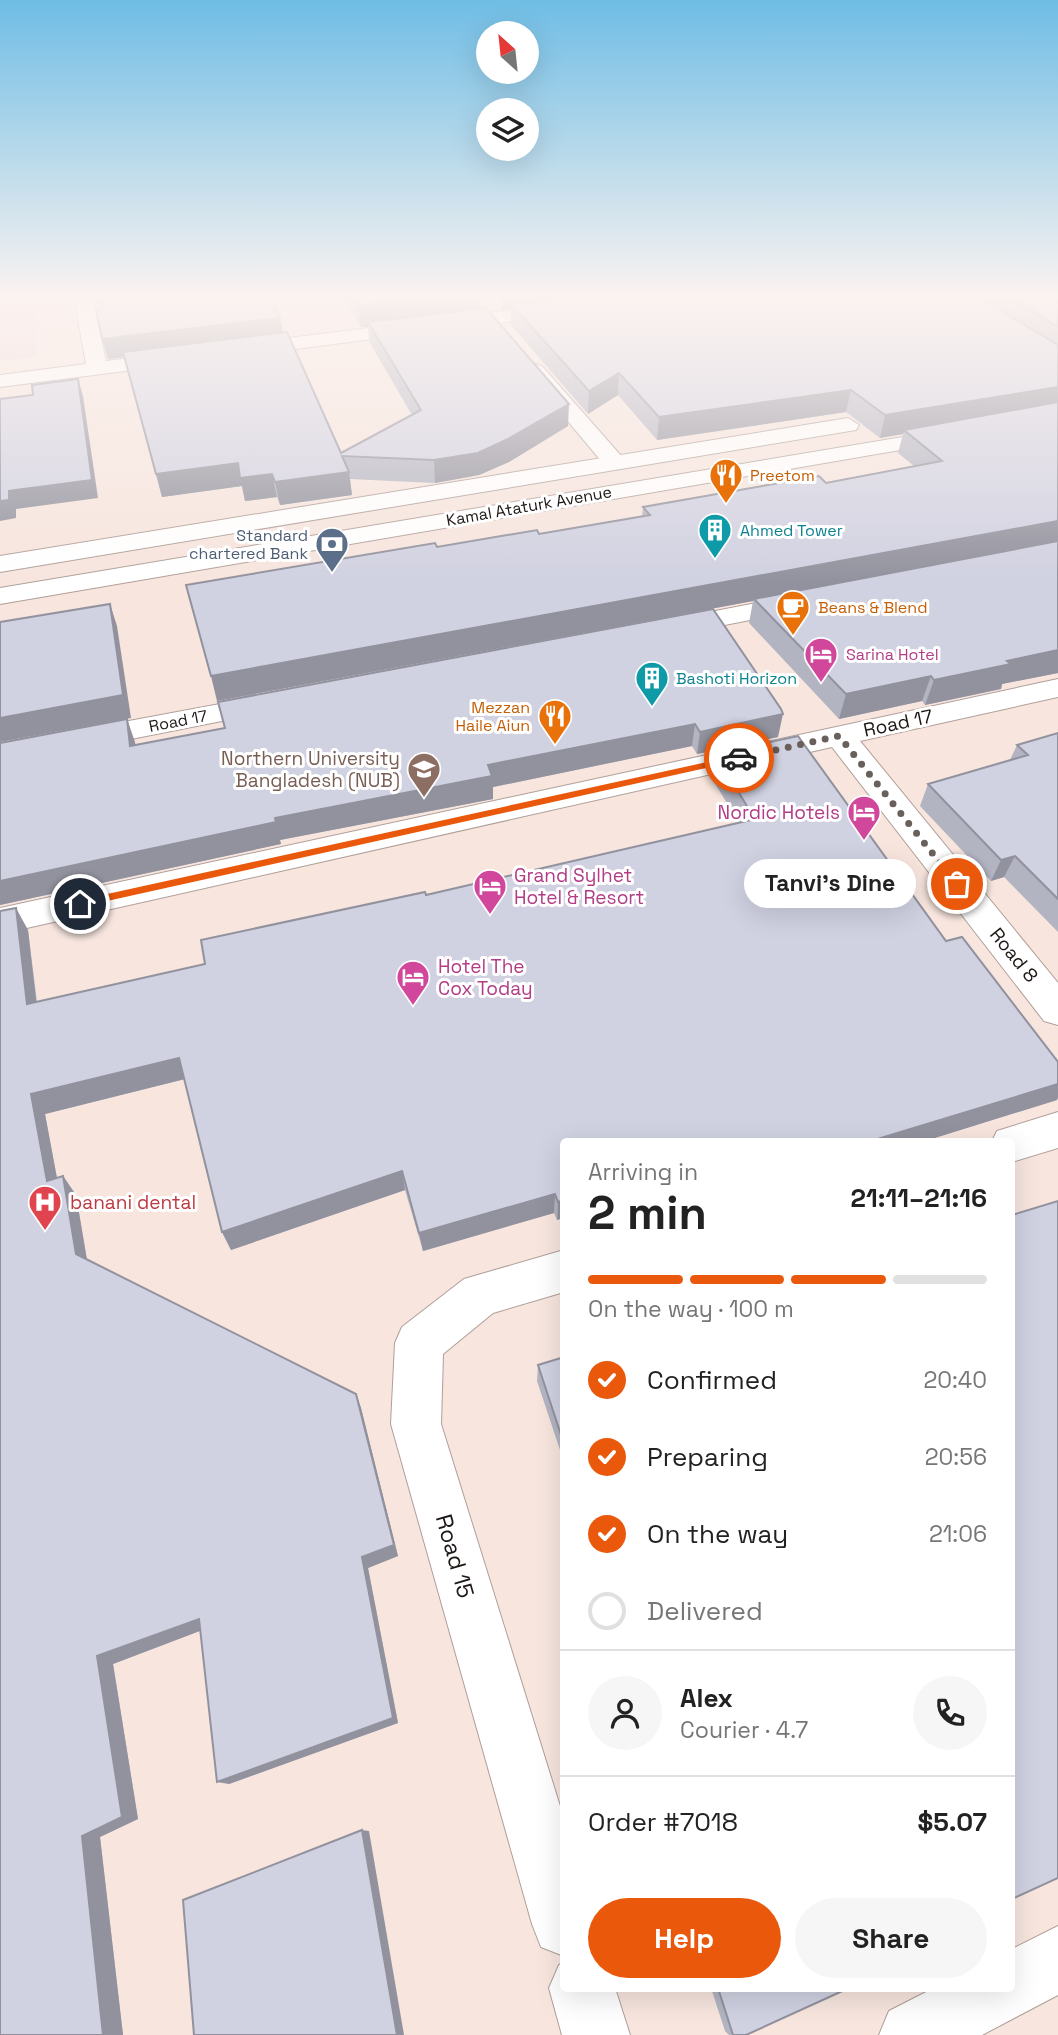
<!DOCTYPE html>
<html lang="en">
<head>
<meta charset="utf-8">
<style>
  body { margin:0; font-family:"Space Grotesk",sans-serif; background:#f6f6f6; color:#222; height:100vh; display:flex; flex-direction:column; font-size:26px; white-space:nowrap }
  * { box-sizing:border-box; margin:0 }
  p { font-size:23px; color:#767676 }
  .icon { flex:none; width:38px; height:38px; fill:none; stroke:currentColor; stroke-width:2; stroke-linecap:round; stroke-linejoin:round }
  .map { position:relative; flex:1; overflow:hidden }
  .details { position:absolute; left:560px; top:1138px; width:455px; height:854px; display:flex; flex-direction:column; background:#fff; border-radius:7px; box-shadow:0 7px 28px #0002 }
  .details>* { flex:none }
  .needle { width:46px; rotate:333deg }
  .tools { position:absolute; left:476px; top:21px; display:grid; gap:14px }
  .tools a { display:grid; place-items:center; width:63px; height:63px; border-radius:50%; background:#fff; box-shadow:0 7px 28px #0002; font-size:35px }
  .pin { position:absolute; display:grid; place-items:center; width:60px; height:60px; color:#fff; margin:-30px; border:4px solid #fff; border-radius:50%; box-shadow:0 2px 7px #0007 }
  .courier { position:absolute; display:grid; place-items:center; width:70px; height:70px; margin:-35px; border:5px solid #ea580c; border-radius:50%; background:#fff; color:#222; box-shadow:0 2px 9px #0007 }
  .bubble { position:absolute; height:49px; border-radius:24px; background:#fff; box-shadow:0 7px 28px #0002; font-size:23px; font-weight:600; line-height:49px; text-align:center }
  .overview em { font-style:normal; font-weight:600 }
  .overview div { display:flex; flex-direction:column-reverse }
  .overview { display:flex; align-items:center; justify-content:space-between; height:119px; padding:0 28px }
  h1 { font-size:46px; font-weight:600; line-height:52px }
  .bar { display:grid; grid-template-columns:repeat(4,1fr); gap:10px 7px; align-content:center; height:84px; padding:0 28px }
  .bar i { height:9px; border-radius:5px; background:#e0e0e0 }
  .bar .current { background:#ea580c }
  .bar p { grid-column:span 4 }
  .line { display:flex; align-items:center; gap:18px; padding:0 28px; border-top:2px solid #e0e0e0 }
  .line div { flex:1 }
  .round { display:grid; place-items:center; flex:none; width:74px; height:74px; border-radius:37px; background:#f6f6f6 }
  ol { padding:0 28px; list-style:none }
  li { display:flex; align-items:center; gap:21px; height:77px }
  li p { margin-inline-start:auto }
  li .icon { padding:7px; border-radius:50%; background:#ea580c; color:#fff; stroke-width:4 }
  li:last-child { color:#767676 }
  li i { width:38px; height:38px; border:4px solid #e0e0e0; border-radius:50% }
  .primary-button { display:flex; gap:14px; margin-top:auto; padding:14px 28px }
  .primary-button a { flex:1; height:80px; border-radius:42px; background:#ea580c; color:#fff; font-size:28px; font-weight:600; line-height:80px; text-align:center }
  .primary-button a+a { background:#f6f6f6; color:#222 }
  .map>svg:first-child { display:block }
  .education { fill:#f2d8da }
  .lines { fill:none; stroke-linecap:round; stroke-linejoin:round }
  .minor-casing { stroke:#b09f99; stroke-width:2 }
  .secondary-casing { stroke:#b09f99; stroke-width:2 }
  .minor { fill:#fff; fill-rule:evenodd }
  .secondary { fill:#fff; fill-rule:evenodd }
  .wall { fill:#b3b4c2 }
  .shaded-wall { fill:#92929e }
  .building { fill:#d0d1e1; stroke:#92929e; stroke-width:2 }
  .route { fill:#ea580c }
  .done { stroke:#695f5b; stroke-width:7; stroke-dasharray:0 12.6 }
  .labels { text-anchor:middle; dominant-baseline:central; stroke-width:6; stroke-linejoin:round; paint-order:stroke }
  .far-food-label { font-size:16px; fill:#c56008; stroke:#fff; text-anchor:start }
  .far-street-label { font-size:16px; fill:#1d1715; stroke:#fff }
  .far-culture-label { font-size:16px; fill:#0d838f; stroke:#fff; text-anchor:start }
  .far-service-label { font-size:16px; fill:#4e5e75; stroke:#fff; text-anchor:end }
  .far-hotel-label { font-size:16px; fill:#b23c85; stroke:#fff; text-anchor:start }
  .street-label { font-size:19px; fill:#1d1715; stroke:#fff }
  .education-label { font-size:19px; fill:#785e54; stroke:#fff; text-anchor:end }
  .hotel-label { font-size:19px; fill:#b23c85; stroke:#fff; text-anchor:start }
  .health-label { font-size:19px; fill:#be3a42; stroke:#fff; text-anchor:start }
  .near-street-label { font-size:23px; fill:#1d1715; stroke:#fff }
</style>
</head>
<body>
<div class="map">
<svg width="1058" height="2035" viewBox="0 0 1058 2035">
  <rect width="100%" height="100%" fill="#f7e5de"/>
  <!-- education -->
  <polygon class="education" points="0,297 35,297 37,357 0,361"/>
  <g class="lines">
    <defs>
      <g id="minor">
        <polygon points="74,297 92,297 106,361 180,352 190,358 180,364 0,387 0,375 86,364"/>
        <polygon points="562,304 569,306 571,310 569,314 240,356 230,350 240,344"/>
        <polygon points="535,364 542,366 623,458 626,463 623,468 607,468 525,370"/>
        <polygon points="802,594 811,596 815,602 811,608 669,636 659,634 655,628 659,622 669,620"/>
        <polygon points="1058,679 1058,697 860,741 1058,983 1058,1025 1044,1021 832,747 0,934 0,908"/>
        <polygon points="273,694 283,697 288,703 283,709 0,765 0,745"/>
        <polygon points="1058,1112 1058,1148 1012,1162 1012,1141 992,1141 997,1131"/>
        <polygon points="564,1250 564,1292 493,1313 443,1354 441,1424 564,1819 564,1956 541,1947 532,1924 391,1424 395,1343 402,1327 464,1279"/>
        <polygon points="1058,1926 1058,1995 982,2035 879,2035 889,2011 934,1988 1012,1988 1012,1949"/>
        <polygon points="564,1963 564,1988 615,1988 630,2035 562,2035 549,1988 559,1965"/>
      </g>
      <g id="secondary">
        <polygon points="1058,411 1058,423 0,604 0,588"/>
        <polygon points="848,418 859,425 856,430 0,572 0,556"/>
      </g>
    </defs>
    <!-- minor casing -->
    <use href="#minor" class="minor-casing"/>
    <!-- secondary casing -->
    <use href="#secondary" class="secondary-casing"/>
    <!-- minor -->
    <use href="#minor" class="minor"/>
    <!-- secondary -->
    <use href="#secondary" class="secondary"/>
  </g>
  <!-- wall -->
  <g class="wall">
    <polygon points="96,297 271,297 283,333 341,453 412,415 370,343 368,327 361,327 343,297 482,297 480,309 568,426 509,462 479,475 435,483 350,479 352,495 280,505 277,497 245,501 242,486 162,497 125,357 108,359 101,309"/>
    <polygon points="500,297 1058,297 1058,673 1002,684 1001,689 925,705 922,701 839,719 749,623 753,601 217,701 437,547 539,534 642,517 643,507 826,483 914,466 898,453 903,434 880,438 846,412 657,440 618,395 588,414 511,325 511,309 502,310"/>
    <polygon points="713,609 778,737 697,754 692,746 493,787 493,799 280,840 281,844 0,905 127,719 135,745 225,728"/>
    <polygon points="1058,733 1058,932 1004,877 991,881 920,806 928,784 1010,760 1017,745"/>
    <polygon points="715,754 1057,1100 925,1141 564,1141 557,1220 554,1213 423,1251 405,1190 231,1250 222,1232 185,1079 45,1114 57,1178 63,1176 76,1195 87,1260 356,1394 361,1408 398,1556 368,1568 398,1723 229,1784 200,1631 113,1664 138,1819 100,1837 123,2035 0,2035 28,930 37,1002 205,964 426,895 739,823 711,777"/>
    <polygon points="564,1357 564,1462 537,1381 538,1365"/>
    <polygon points="711,1988 849,1988 746,2035 729,2035 725,2031"/>
  </g>
  <!-- shaded-wall -->
  <g class="shaded-wall">
    <polygon points="435,297 482,297 479,313 368,322 368,327 361,327 358,306"/>
    <polygon points="502,297 605,297 511,304 511,309 502,310"/>
    <polygon points="280,318 284,337 108,359 102,339"/>
    <polygon points="619,373 618,395 588,414 589,391"/>
    <polygon points="78,379 83,396 98,498 16,509 16,518 0,521 0,501 9,491"/>
    <polygon points="1058,387 1058,407 904,430 903,434 880,438 885,415"/>
    <polygon points="851,390 846,412 657,440 659,417"/>
    <polygon points="569,404 568,426 509,462 479,475 435,483 434,460"/>
    <polygon points="238,463 272,474 277,497 245,501 242,486 162,497 156,474"/>
    <polygon points="349,472 352,495 280,505 275,482"/>
    <polygon points="1058,521 1058,543 754,599 753,601 217,701 211,676"/>
    <polygon points="110,604 117,626 131,718 0,742 0,718"/>
    <polygon points="1058,650 1058,673 1002,684 1001,689 925,705 934,680 1007,661"/>
    <polygon points="931,676 922,701 839,719 846,694"/>
    <polygon points="783,714 778,737 697,754 700,732"/>
    <polygon points="127,719 135,742 138,768 130,746"/>
    <polygon points="695,724 692,746 493,787 493,799 280,840 281,844 0,905 0,881 275,818 488,765"/>
    <polygon points="1015,856 1004,877 991,881 1001,860"/>
    <polygon points="16,908 28,930 39,1026 27,1004"/>
    <polygon points="179,1058 189,1078 45,1114 61,1200 47,1181 31,1094"/>
    <polygon points="1058,1084 1058,1098 1057,1100 925,1141 871,1141"/>
    <polygon points="402,1171 405,1190 231,1250 222,1232"/>
    <polygon points="63,1176 76,1195 89,1272 76,1254"/>
    <polygon points="555,1194 554,1213 423,1251 419,1233"/>
    <polygon points="564,1200 564,1218 557,1220 558,1202"/>
    <polygon points="356,1394 361,1408 398,1556 368,1568 398,1723 229,1784 217,1782 362,1557"/>
    <polygon points="199,1619 210,1627 113,1664 138,1819 100,1837 123,2035 103,2035 82,1836 97,1656"/>
    <polygon points="362,1830 369,1831 404,2035 397,2035"/>
  </g>
  <!-- building -->
  <g class="building">
    <polygon points="99,297 271,297 280,318 102,339 96,309 104,308"/>
    <polygon points="353,297 435,297 358,306"/>
    <polygon points="566,297 978,297 1058,345 1058,387 885,415 851,390 659,417 619,373 589,391 511,304"/>
    <polygon points="1010,297 1058,297 1058,327"/>
    <polygon points="486,308 569,404 508,439 478,453 434,460 342,456 349,472 275,482 272,474 240,478 238,463 156,474 123,352 287,332 341,453 421,410 368,322"/>
    <polygon points="78,379 92,480 9,491 9,500 0,501 0,399 33,395 32,385"/>
    <polygon points="1058,402 1058,521 211,676 186,585 435,543 437,547 537,530 539,534 650,515 643,507 819,476 826,483 942,461 904,430"/>
    <polygon points="1058,541 1058,650 1007,661 1011,664 934,680 931,676 846,694 754,599"/>
    <polygon points="110,604 123,695 0,718 0,622"/>
    <polygon points="713,609 781,709 783,714 700,732 695,724 488,765 492,776 275,818 276,822 0,881 0,743 127,719 130,746 225,728 218,702"/>
    <polygon points="1058,733 1058,899 1015,856 1001,860 928,784 1028,755 1017,745"/>
    <polygon points="798,736 946,941 962,937 1058,1062 1058,1084 871,1141 837,1141 837,1140 833,1141 564,1141 564,1200 558,1202 555,1194 419,1233 402,1171 222,1232 179,1058 31,1094 47,1181 63,1176 76,1254 356,1394 394,1545 362,1557 393,1718 217,1782 199,1619 97,1656 122,1817 82,1836 103,2035 0,2035 0,911 16,908 27,1004 205,964 201,940 425,892 426,895 755,819 715,754"/>
    <polygon points="1058,1201 1058,1878 1012,1899 1012,1215"/>
    <polygon points="564,1357 564,1444 538,1365"/>
    <polygon points="362,1830 397,2035 194,2035 183,1900"/>
    <polygon points="718,1988 849,1988 746,2035 733,2035"/>
  </g>
  <!-- sky -->
  <linearGradient id="sky" x2="0" y2="1"><stop stop-color="#6fbde5"/><stop offset="0.51" stop-color="#fbf3f0"/><stop offset="1" stop-color="#fbf3f0" stop-opacity="0"/></linearGradient>
  <rect width="1058" height="582" fill="url(#sky)"/>
  <!-- route -->
  <polygon class="route" points="739,755 742,760 80,907 75,904 80,900"/>
  <g class="lines">
    <!-- done -->
    <polyline class="done" points="739,758 839,736 957,884"/>
  </g>
  <!-- icons -->
  <defs>
    <symbol id="restaurant-pin" viewBox="-11 -11 22 30"><path d="M0 17L-7.5 6A9.5 9.5 0 1 1 7.5 6Z" fill="#e8710a" stroke="#fff"/><path d="M-5-6h1v4h1v-4h1v4h1v-4h1v5L-1.5 .5V6h-2V.5L-5-1ZM5-6V6H3V1.5H1.5Q1.5-4 5-6Z" fill="#fff"/></symbol>
    <symbol id="building-pin" viewBox="-11 -11 22 30"><path d="M0 17L-7.5 6A9.5 9.5 0 1 1 7.5 6Z" fill="#0f9aa8" stroke="#fff"/><path d="M-4-6H4V6H1V3H-1V6H-4ZM-2.5-4.3h1.7v1.8h-1.7ZM.8-4.3h1.7v1.8H.8ZM-2.5-1h1.7V.8h-1.7ZM.8-1h1.7V.8H.8Z" fill="#fff"/></symbol>
    <symbol id="bank-pin" viewBox="-11 -11 22 30"><path d="M0 17L-7.5 6A9.5 9.5 0 1 1 7.5 6Z" fill="#5c6f8a" stroke="#fff"/><path d="M-6-4H6V4H-6ZM0-2.3a2.3 2.3 0 1 0 0 4.6a2.3 2.3 0 1 0 0-4.6Z" fill="#fff"/></symbol>
    <symbol id="cafe-pin" viewBox="-11 -11 22 30"><path d="M0 17L-7.5 6A9.5 9.5 0 1 1 7.5 6Z" fill="#e8710a" stroke="#fff"/><path d="M-5.5-4.5H6V0H3Q3 3.5 0 3.5H-2.5Q-5.5 3.5-5.5 0ZM3-3.2v2h1.7v-2ZM-6 4.5H4V6H-6Z" fill="#fff"/></symbol>
    <symbol id="hotel-pin" viewBox="-11 -11 22 30"><path d="M0 17L-7.5 6A9.5 9.5 0 1 1 7.5 6Z" fill="#d1479c" stroke="#fff"/><path d="M-6-4.5h1.5V1H6V5H4.5V3h-9V5H-6ZM-4 0a1.8 1.8 0 1 1 3.6 0ZM.5 0V-2.5h3Q6-2.5 6 0Z" fill="#fff"/></symbol>
    <symbol id="university-pin" viewBox="-11 -11 22 30"><path d="M0 17L-7.5 6A9.5 9.5 0 1 1 7.5 6Z" fill="#8d6e63" stroke="#fff"/><path d="M0-5L7-2L0 1L-7-2ZM-4 1L0 2.5L4 1V4Q0 6-4 4Z" fill="#fff"/></symbol>
    <symbol id="hospital-pin" viewBox="-11 -11 22 30"><path d="M0 17L-7.5 6A9.5 9.5 0 1 1 7.5 6Z" fill="#e0444e" stroke="#fff"/><path d="M-5-5h3v3.5h4V-5h3V5h-3V1.5h-4V5h-3Z" fill="#fff"/></symbol>
  </defs>
  <g fill-rule="evenodd">
    <use href="#restaurant-pin" x="707" y="456" width="38" height="52"/>
    <use href="#building-pin" x="696" y="511" width="38" height="52"/>
    <use href="#bank-pin" x="313" y="525" width="38" height="52"/>
    <use href="#cafe-pin" x="774" y="588" width="38" height="52"/>
    <use href="#hotel-pin" x="802" y="635" width="38" height="52"/>
    <use href="#building-pin" x="633" y="659" width="38" height="52"/>
    <use href="#restaurant-pin" x="536" y="697" width="38" height="52"/>
    <use href="#university-pin" x="405" y="750" width="38" height="52"/>
    <use href="#hotel-pin" x="845" y="793" width="38" height="52"/>
    <use href="#hotel-pin" x="471" y="867" width="38" height="52"/>
    <use href="#hotel-pin" x="394" y="958" width="38" height="52"/>
    <use href="#hospital-pin" x="26" y="1183" width="38" height="52"/>
  </g>
  <g class="labels">
    <!-- far-food labels -->
    <g class="far-food-label">
      <text x="750" y="475">Preetom</text>
      <text x="818" y="607">Beans &amp; Blend</text>
      <text x="530" y="707" text-anchor="end">Mezzan<tspan x="530" dy="18">Haile Aiun</tspan></text>
    </g>
    <!-- far-street labels -->
    <g class="far-street-label">
      <text transform="translate(529 506) rotate(-10)">Kamal Ataturk Avenue</text>
      <text transform="translate(178 721) rotate(-11)">Road 17</text>
    </g>
    <!-- far-culture labels -->
    <g class="far-culture-label">
      <text x="740" y="530">Ahmed Tower</text>
      <text x="676" y="678">Bashoti Horizon</text>
    </g>
    <!-- far-service labels -->
    <g class="far-service-label">
      <text x="308" y="535">Standard<tspan x="308" dy="18">chartered Bank</tspan></text>
    </g>
    <!-- far-hotel labels -->
    <g class="far-hotel-label">
      <text x="846" y="654">Sarina Hotel</text>
    </g>
    <!-- street labels -->
    <g class="street-label">
      <text transform="translate(898 723) rotate(-12)">Road 17</text>
      <text transform="translate(1014 955) rotate(51)">Road 8</text>
    </g>
    <!-- education labels -->
    <g class="education-label">
      <text x="400" y="758">Northern University<tspan x="400" dy="22">Bangladesh (NUB)</tspan></text>
    </g>
    <!-- hotel labels -->
    <g class="hotel-label">
      <text x="840" y="812" text-anchor="end">Nordic Hotels</text>
      <text x="514" y="875">Grand Sylhet<tspan x="514" dy="22">Hotel &amp; Resort</tspan></text>
      <text x="438" y="966">Hotel The<tspan x="438" dy="22">Cox Today</tspan></text>
    </g>
    <!-- health labels -->
    <g class="health-label">
      <text x="70" y="1202">banani dental</text>
    </g>
    <!-- near-street labels -->
    <g class="near-street-label">
      <text transform="translate(455 1556) rotate(74)">Road 15</text>
    </g>
  </g>
</svg>
<div class="tools">
<a><svg class="needle" viewBox="-14 -14 28 28"><path d="M0-13l5 13h-10z" fill="#e53935"/><path d="M0 13l5-13h-10z" fill="#767676"/></svg></a>
<a><svg class="icon" aria-label="layers" viewBox="0 0 24 24"><path d="M12 4l9 5-9 5-9-5zM3 14l9 5 9-5"/></svg></a>
</div>
<div class="pin" style="left:957px;top:884px;background:#ea580c"><svg class="icon" aria-label="bag" viewBox="0 0 24 24"><path d="M5 8h14l-1 12H6zM9 8a3 3 0 0 1 6 0"/></svg></div>
<div class="pin" style="left:80px;top:904px;background:#1f2937"><svg class="icon" aria-label="home" viewBox="0 0 24 24"><path d="M3 11l9-7 9 7M6 9v11h12V9"/></svg></div>
<div class="courier" style="left:739px;top:758px"><svg class="icon" aria-label="car" viewBox="0 0 24 24"><path d="M5 17H2v-5l4-1 3-4h7l3 4 3 1v5h-3M9 17h6M6 11h13"/><circle cx="7" cy="17" r="2"/><circle cx="17" cy="17" r="2"/></svg></div>
<div class="bubble" style="left:744px;top:859px;width:172px">Tanvi's Dine</div>
<section class="details">
<div class="overview"><div><h1>2 min</h1><p>Arriving in</p></div><em>21:11–21:16</em></div>
<div class="bar"><i class="current"></i><i class="current"></i><i class="current"></i><i></i><p>On the way · 100 m</p></div>
<ol>
<li><svg class="icon" aria-label="check" viewBox="0 0 24 24"><path d="M5 12l5 5 9-10"/></svg>Confirmed<p>20:40</p></li>
<li><svg class="icon" aria-label="check" viewBox="0 0 24 24"><path d="M5 12l5 5 9-10"/></svg>Preparing<p>20:56</p></li>
<li><svg class="icon" aria-label="check" viewBox="0 0 24 24"><path d="M5 12l5 5 9-10"/></svg>On the way<p>21:06</p></li>
<li><i></i>Delivered</li>
</ol>
<div class="line" style="height:126px"><a class="round"><svg class="icon" aria-label="person" viewBox="0 0 24 24"><circle cx="12" cy="8" r="4"/><path d="M4 21q1-7 8-7t8 7"/></svg></a><div><b>Alex</b><p>Courier · 4.7</p></div><a class="round"><svg class="icon" aria-label="phone" viewBox="0 0 24 24"><path d="M5 4h4l2 5-3 2q2 4 5 5l2-3 5 2v4C11 20 4 13 5 4z"/></svg></a></div>
<div class="line" style="height:91px"><div>Order #7018</div><b>$5.07</b></div>
<div class="primary-button"><a>Help</a><a>Share</a></div>
</section>
</div>
</body>
</html>
